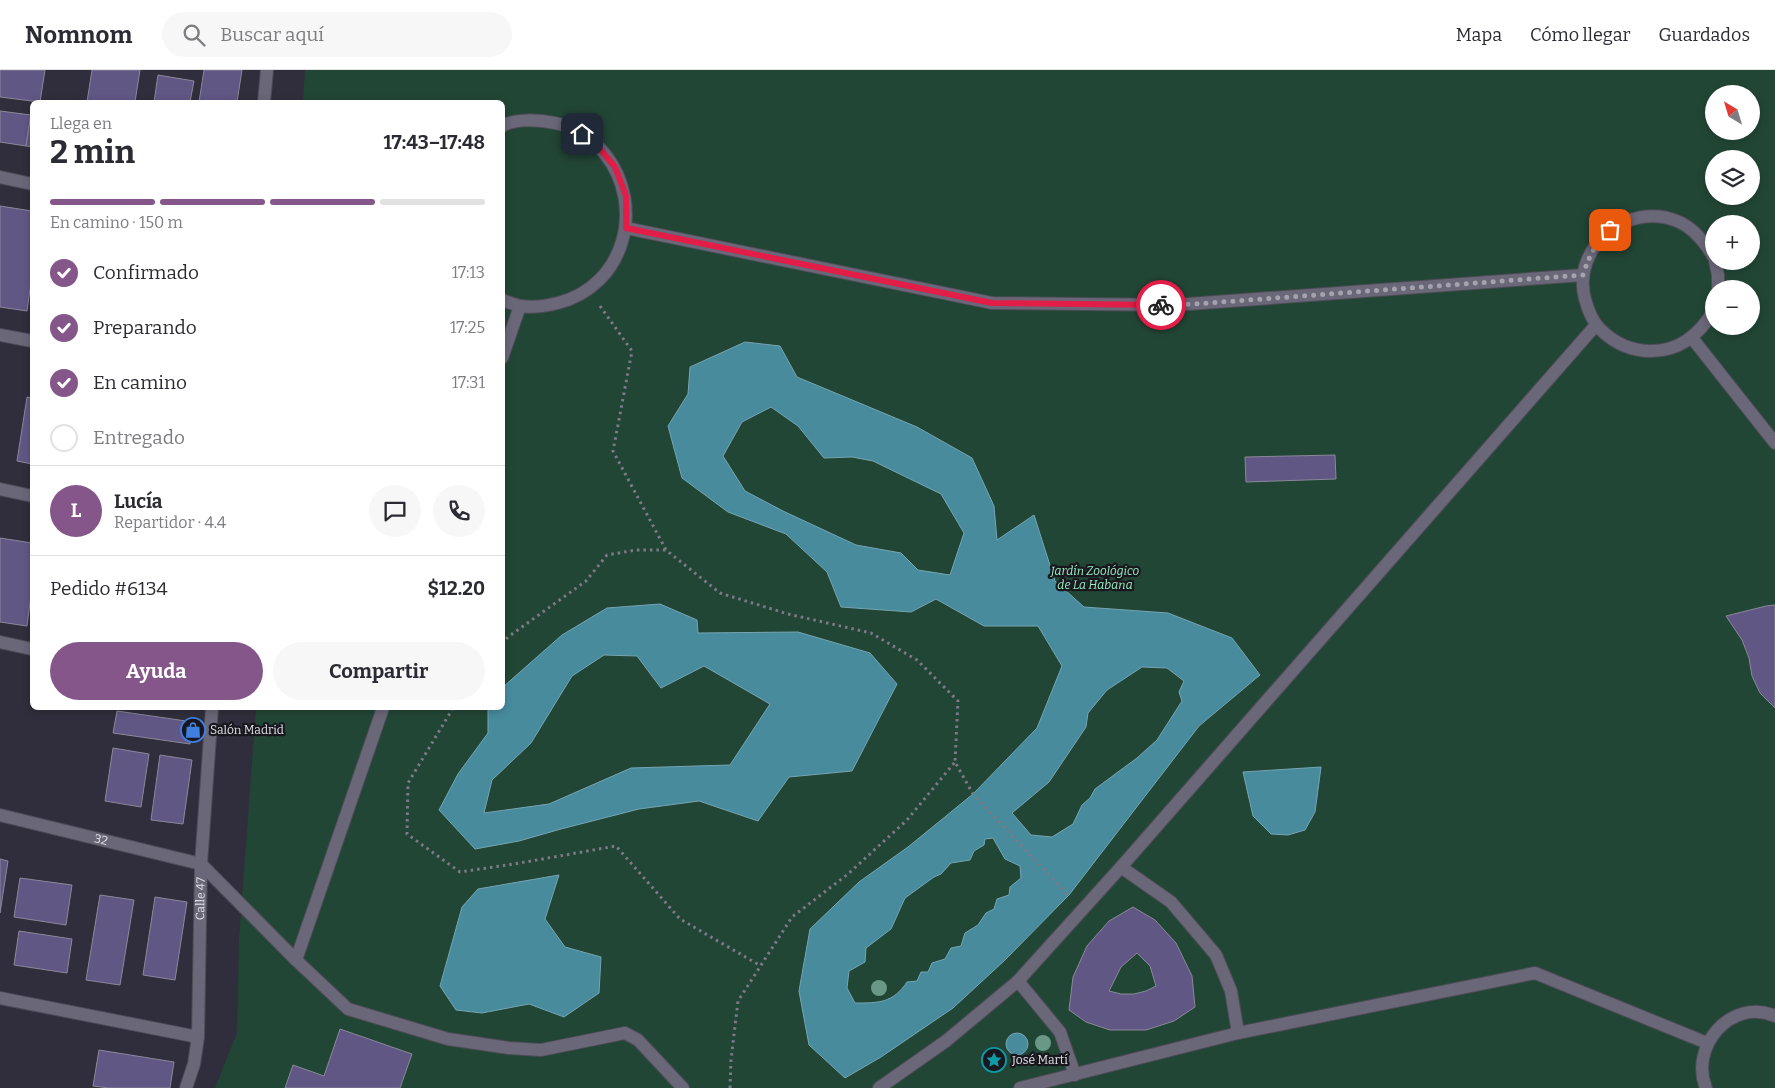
<!DOCTYPE html>
<html lang="es">
<head>
<meta charset="utf-8">
<style>
  body { margin:0; font-family:Bitter,serif; background:#f7f7f7; color:#2b2b33; height:100vh; display:flex; flex-direction:column; font-size:19px; white-space:nowrap }
  * { box-sizing:border-box; margin:0 }
  p { font-size:16px; color:#7c7c81 }
  .icon { flex:none; width:28px; height:28px; fill:none; stroke:currentColor; stroke-width:2; stroke-linecap:round; stroke-linejoin:round }
  .map { position:relative; flex:1; overflow:hidden }
  .side { position:absolute; left:30px; top:30px; width:475px; height:610px; display:flex; flex-direction:column; background:#fff; border-radius:8px; box-shadow:0 2px 8px #0003 }
  .side>* { flex:none }
  .needle { width:32px; rotate:322deg }
  .tools { position:absolute; left:1705px; top:15px; display:grid; gap:10px }
  .tools a { display:grid; place-items:center; width:55px; height:55px; border-radius:50%; background:#fff; box-shadow:0 2px 8px #0003; font-size:25px }
  .pin { position:absolute; display:grid; place-items:center; width:42px; height:42px; color:#fff; margin:-21px; border-radius:10px; box-shadow:0 2px 8px #0006 }
  .courier { position:absolute; display:grid; place-items:center; width:50px; height:50px; margin:-25px; border:4px solid #e11d48; border-radius:50%; background:#fff; color:#222; box-shadow:0 1px 6px #0007 }
  .overview em { font-style:normal; font-weight:700 }
  .overview div { display:flex; flex-direction:column-reverse }
  .overview { display:flex; align-items:center; justify-content:space-between; height:85px; padding:0 20px }
  h1 { font-size:32px; font-weight:700; line-height:38px }
  .bar { display:grid; grid-template-columns:repeat(4,1fr); gap:8px 5px; align-content:center; height:60px; padding:0 20px }
  .bar i { height:6px; border-radius:4px; background:#e1e1e2 }
  .bar .selected { background:#84568a }
  .bar p { grid-column:span 4 }
  .line { display:flex; align-items:center; gap:12px; padding:0 20px; border-top:1px solid #e1e1e2 }
  .line div { flex:1 }
  .round { display:grid; place-items:center; flex:none; width:52px; height:52px; border-radius:26px; background:#f7f7f7 }
  ol { padding:0 20px; list-style:none }
  li { display:flex; align-items:center; gap:15px; height:55px }
  li p { margin-inline-start:auto }
  li .icon { padding:5px; border-radius:50%; background:#84568a; color:#fff; stroke-width:4 }
  li:last-child { color:#7c7c81 }
  li i { width:28px; height:28px; border:2px solid #e1e1e2; border-radius:50% }
  .button { display:flex; gap:10px; margin-top:auto; padding:10px 20px }
  .button a { flex:1; height:58px; border-radius:30px; background:#84568a; color:#fff; font-size:20px; font-weight:700; line-height:58px; text-align:center }
  .button a+a { background:#f7f7f7; color:#2b2b33 }
  header { display:flex; align-items:center; gap:30px; box-sizing:border-box; height:70px; padding:0 25px; background:#fff; border-bottom:1px solid #e1e1e2 }
  header strong { font-size:24px }
  nav { display:flex; gap:28px; margin-inline-start:auto; font-size:18px }
  .search { width:350px; height:45px; background:#f7f7f7; display:flex; align-items:center; gap:12px; box-sizing:border-box; padding:0 18px; border-radius:28px; color:#7c7c81; font-size:19px }
  .map>svg:first-child { display:block }
  .green { fill:#224635; fill-rule:evenodd }
  .water { fill:#478b9d; stroke:#76a5b4; fill-rule:evenodd }
  .building { fill:#615785; stroke:#8b8899; fill-rule:evenodd }
  .lines { fill:none; stroke-linecap:round; stroke-linejoin:round }
  .lane-casing { stroke:#4d4b56; stroke-width:14 }
  .street-casing { stroke:#4d4b56; stroke-width:14 }
  .path { stroke:#7c7a86; stroke-width:3; stroke-dasharray:2.5 4; stroke-linecap:butt }
  .lane { stroke:#6a6778; stroke-width:12 }
  .street { stroke:#6a6778; stroke-width:12 }
  .tree { fill:#699886 }
  .done { stroke:#a4a2ad; stroke-width:5; stroke-dasharray:0 9 }
  .route { stroke:#e11d48; stroke-width:6 }
  .labels { text-anchor:middle; dominant-baseline:central; stroke-width:4.5; stroke-linejoin:round; paint-order:stroke }
  .park-label { font-size:12px; font-style:italic; fill:#98eec3; stroke:#18171d }
  .poi-label { font-size:12px; fill:#e2e1ea; stroke:#18171d; text-anchor:start }
  .street-label { font-size:12px; fill:#e2e1ea; stroke:#18171d }
</style>
</head>
<body>
<header>
<strong>Nomnom</strong>
<div class="search"><svg class="icon" aria-label="search" viewBox="0 0 24 24"><circle cx="10" cy="10" r="6"/><path d="M15 15l6 6"/></svg>Buscar aquí</div>
<nav><a>Mapa</a><a>Cómo llegar</a><a>Guardados</a></nav>
</header>
<div class="map">
<svg width="1775" height="1018" viewBox="0 0 1775 1018">
  <rect width="100%" height="100%" fill="#302e3c"/>
  <!-- green -->
  <path class="green" d="M305,0H1775V1018H215L237,963L239,870L256,638H502V32H303ZM1714,24H1751V61H1714ZM1714,89H1751V126H1714ZM1714,154H1751V191H1714ZM1714,219H1751V256H1714Z"/>
  <!-- water -->
  <g class="water">
    <path d="M745,272L780,276L797,307L917,357L972,388L994,436L997,470L1034,445L1055,511L1084,537L1168,543L1232,568L1260,605L1199,656L1069,825L1005,890L953,938L881,987L845,1008L809,975L799,921L810,859L859,812L908,777L973,724L1037,658L1062,596L1038,556H984L936,529L911,542L841,537L827,502L786,464L728,442L682,408L668,356L688,324L690,297ZM771,337L798,356L824,388L852,387L873,391L941,424L964,463L950,505L918,500L901,483L856,475L783,441L745,421L723,386L742,352ZM1142,597L1167,598L1184,611L1179,622L1182,631L1157,670L1137,688L1095,719L1090,728L1082,735L1073,754L1052,767L1031,765L1012,743L1049,712L1086,657L1088,643L1107,620ZM993,768L1005,789L1020,796L1021,808L1010,817L1009,825L997,829L994,839L986,843L978,855L965,863L961,876L951,878L945,889L932,893L928,902H921L917,911L907,912C893,933 879,933 855,933L847,918L849,901L865,892L866,878L891,859L905,828L934,807L941,804L951,793L970,790L974,781L984,775L985,769Z"/>
    <path d="M660,534L697,550L698,563L798,562L870,583L897,614L852,701L789,707L758,751L699,731L639,739L561,759L519,771L475,779L439,740L458,704L488,663V638H502L503,617L562,565L607,538ZM604,585L637,586L661,618L704,596L770,634L730,695L631,698L549,734L484,743L492,710L531,673L572,606Z"/>
    <polygon points="1321,697 1315,742 1305,760 1288,765 1271,764 1253,746 1243,702"/>
    <polygon points="559,805 545,849 565,877 601,887 599,923 564,947 529,934 482,943 456,940 440,916 462,837 478,819"/>
    <circle cx="1017" cy="974" r="11"/>
  </g>
  <!-- building -->
  <g class="building">
    <polygon points="0,0 45,0 40,32 0,27"/>
    <polygon points="92,0 140,0 135,32 87,32"/>
    <polygon points="204,0 242,0 237,32 199,32"/>
    <polygon points="158,5 194,11 190,32 154,32"/>
    <polygon points="0,41 31,45 26,76 0,72"/>
    <polygon points="31,44 32,44 32,77 26,76"/>
    <polygon points="0,136 32,141 32,205 27,241 0,237"/>
    <polygon points="27,327 32,328 32,394 17,391"/>
    <polygon points="1335,385 1336,409 1246,412 1245,387"/>
    <polygon points="0,468 32,473 32,518 27,556 0,552"/>
    <polygon points="1775,535 1775,638 1760,623 1752,606 1749,588 1742,570 1726,546 1766,536"/>
    <polygon points="117,641 193,652 190,674 113,663"/>
    <polygon points="113,678 149,684 141,737 105,731"/>
    <polygon points="160,685 192,690 183,754 151,750"/>
    <polygon points="0,789 8,791 0,843"/>
    <polygon points="20,808 72,815 66,855 14,847"/>
    <polygon points="100,825 134,830 120,915 86,910"/>
    <polygon points="155,827 187,832 175,910 143,905"/>
    <path d="M1133,837L1155,850L1176,873L1192,906L1195,937L1174,951L1146,960H1110L1086,952L1069,940L1073,907L1087,876L1109,851ZM1137,883L1150,896L1156,916L1146,921L1134,924H1121L1109,921L1121,897Z"/>
    <polygon points="19,861 72,869 67,903 14,895"/>
    <polygon points="340,959 412,984 400,1018 285,1018 293,995 324,1006"/>
    <polygon points="99,980 174,992 170,1018 109,1018 93,1016"/>
  </g>
  <g class="lines">
    <defs>
      <g id="lane">
        <path d="M502,56C516,48 540,50 555,53C575,57 592,68 605,84C646,136 625,216 558,233C546,236 533,238 521,236C515,235 508,232 502,230"/>
        <polyline points="626,158 992,233 1175,235 1583,205"/>
        <path d="M1714,188C1705,172 1694,158 1677,151C1628,131 1571,177 1585,229C1588,240 1592,251 1600,259C1614,273 1631,281 1651,281C1680,281 1700,264 1714,240"/>
        <polyline points="1715,191 1718,205 1718,219"/>
        <polyline points="0,265 32,271"/>
        <polyline points="1692,268 1775,373"/>
        <polyline points="502,288 520,236"/>
        <polyline points="0,572 32,579"/>
        <polyline points="383,638 296,890 348,939 448,969 509,978 541,980 625,963 638,970 683,1018"/>
        <polyline points="201,794 296,890"/>
        <polyline points="1121,797 1171,832 1216,885 1231,921 1238,963"/>
        <polyline points="1018,911 1060,962 1075,1005"/>
        <polyline points="0,928 198,967"/>
        <polyline points="879,1018 946,971 1018,911 1121,797 1596,255"/>
        <polyline points="1020,1018 1238,963 1535,903 1707,973"/>
        <path d="M1706,1018C1689,977 1731,927 1775,946"/>
      </g>
      <g id="street">
        <polyline points="264,32 267,0"/>
        <polyline points="0,107 32,114"/>
        <polyline points="0,419 32,426"/>
        <path id="s1" d="M0,745L201,794"/>
        <path id="s2" d="M186,1018L194,994L198,967L201,794L212,638"/>
      </g>
    </defs>
    <!-- lane casing -->
    <use href="#lane" class="lane-casing"/>
    <!-- street casing -->
    <use href="#street" class="street-casing"/>
    <!-- path -->
    <g class="path">
      <polyline points="600,236 632,281 613,381 666,480 720,523 788,544 871,563 917,590 958,631 955,692 973,724 1067,824"/>
      <polyline points="502,574 508,567 586,511 607,485 636,480 666,480"/>
      <polyline points="453,638 408,713 407,764 460,802 514,794 616,776 680,849 761,896"/>
      <polyline points="730,1018 731,990 738,931 792,847 848,804 907,750 955,692"/>
    </g>
    <!-- lane -->
    <use href="#lane" class="lane"/>
    <!-- street -->
    <use href="#street" class="street"/>
  </g>
  <!-- trees -->
  <g class="tree">
    <circle cx="879" cy="918" r="8"/>
    <circle cx="1043" cy="973" r="8"/>
  </g>
  <g class="lines">
    <!-- done -->
    <path class="done" d="M1161,235L1195,234L1583,205C1589,186 1595,174 1610,160"/>
    <!-- route -->
    <polyline class="route" points="582,64 595,73 615,97 626,126 626,158 992,233 1161,235"/>
  </g>
  <!-- icons -->
  <defs>
    <symbol id="shop-ring" viewBox="-11 -11 22 22"><circle r="9.5" fill="#18171d" stroke="#3f7fe0" stroke-width="1.5"/><path d="M-5-2.5h2.3a2.7 3.5 0 0 1 5.4 0H5L5.5 6h-11ZM-1.5-2.5h3a1.5 2.3 0 0 0-3 0Z" fill="#3f7fe0"/></symbol>
    <symbol id="sight-ring" viewBox="-11 -11 22 22"><circle r="9.5" fill="#18171d" stroke="#0f9aa8" stroke-width="1.5"/><path d="M0-6L1.8-2.2L6-1.7L2.9 1.2L3.7 5.4L0 3.3L-3.7 5.4L-2.9 1.2L-6-1.7L-1.8-2.2Z" fill="#0f9aa8"/></symbol>
  </defs>
  <g fill-rule="evenodd">
    <use href="#shop-ring" x="179" y="646" width="28" height="28"/>
    <use href="#sight-ring" x="980" y="976" width="28" height="28"/>
  </g>
  <g class="labels">
    <!-- park labels -->
    <g class="park-label">
      <text x="1095" y="501">Jardín Zoológico<tspan x="1095" dy="14">de La Habana</tspan></text>
    </g>
    <!-- poi labels -->
    <g class="poi-label">
      <text x="210" y="660">Salón Madrid</text>
      <text x="1012" y="990">José Martí</text>
    </g>
    <!-- street labels -->
    <g class="street-label">
      <text stroke="none"><textPath href="#s1" startOffset="104">32</textPath></text>
      <text stroke="none"><textPath href="#s2" startOffset="191">Calle 47</textPath></text>
    </g>
  </g>
</svg>
<div class="tools">
<a><svg class="needle" viewBox="-14 -14 28 28"><path d="M0-13l5 13h-10z" fill="#e53935"/><path d="M0 13l5-13h-10z" fill="#7c7c81"/></svg></a>
<a><svg class="icon" aria-label="layers" viewBox="0 0 24 24"><path d="M12 4l9 5-9 5-9-5zM3 14l9 5 9-5"/></svg></a>
<a>+</a>
<a>−</a>
</div>
<div class="pin" style="left:1610px;top:160px;background:#ea580c"><svg class="icon" aria-label="bag" viewBox="0 0 24 24"><path d="M5 8h14l-1 12H6zM9 8a3 3 0 0 1 6 0"/></svg></div>
<div class="pin" style="left:582px;top:64px;background:#1f2937"><svg class="icon" aria-label="home" viewBox="0 0 24 24"><path d="M3 11l9-7 9 7M6 9v11h12V9"/></svg></div>
<div class="courier" style="left:1161px;top:235px"><svg class="icon" aria-label="bike" viewBox="0 0 24 24"><circle cx="6" cy="16" r="4"/><circle cx="18" cy="16" r="4"/><path d="M6 16l4-8h5l3 8M10 8l3 8H6M13 5h3"/></svg></div>
<section class="side">
<div class="overview"><div><h1>2 min</h1><p>Llega en</p></div><em>17:43–17:48</em></div>
<div class="bar"><i class="selected"></i><i class="selected"></i><i class="selected"></i><i></i><p>En camino · 150 m</p></div>
<ol>
<li><svg class="icon" aria-label="check" viewBox="0 0 24 24"><path d="M5 12l5 5 9-10"/></svg>Confirmado<p>17:13</p></li>
<li><svg class="icon" aria-label="check" viewBox="0 0 24 24"><path d="M5 12l5 5 9-10"/></svg>Preparando<p>17:25</p></li>
<li><svg class="icon" aria-label="check" viewBox="0 0 24 24"><path d="M5 12l5 5 9-10"/></svg>En camino<p>17:31</p></li>
<li><i></i>Entregado</li>
</ol>
<div class="line" style="height:90px"><b class="round" style="background:#84568a;color:#fff">L</b><div><b>Lucía</b><p>Repartidor · 4.4</p></div><a class="round"><svg class="icon" aria-label="chat" viewBox="0 0 24 24"><path d="M4 5h16v11H9l-5 4z"/></svg></a><a class="round"><svg class="icon" aria-label="phone" viewBox="0 0 24 24"><path d="M5 4h4l2 5-3 2q2 4 5 5l2-3 5 2v4C11 20 4 13 5 4z"/></svg></a></div>
<div class="line" style="height:65px"><div>Pedido #6134</div><b>$12.20</b></div>
<div class="button"><a>Ayuda</a><a>Compartir</a></div>
</section>
</div>
</body>
</html>
